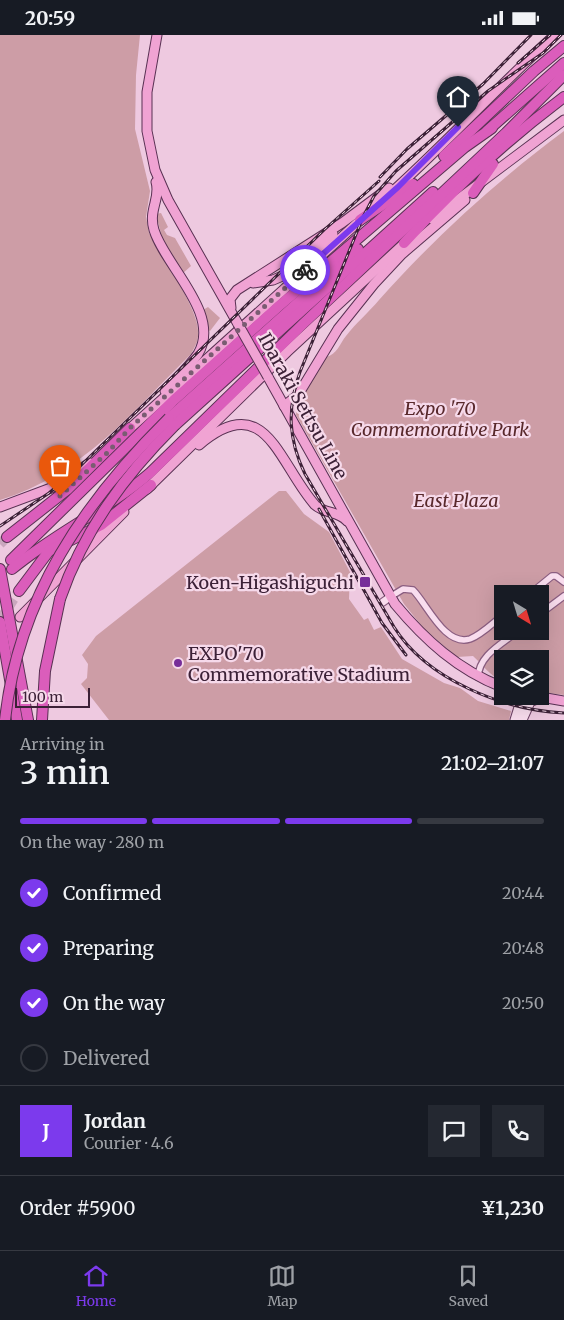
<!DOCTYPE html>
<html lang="en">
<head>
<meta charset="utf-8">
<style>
  body { margin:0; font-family:Merriweather,serif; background:#242831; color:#f1f3f6; height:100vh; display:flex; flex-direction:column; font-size:19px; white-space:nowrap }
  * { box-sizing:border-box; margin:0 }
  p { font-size:16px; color:#9ea1a6 }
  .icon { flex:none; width:28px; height:28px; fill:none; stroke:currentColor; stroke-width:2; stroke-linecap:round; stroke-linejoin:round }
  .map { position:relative; height:685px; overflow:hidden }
  .sheet { display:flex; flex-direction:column; background:#171b24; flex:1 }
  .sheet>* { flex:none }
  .needle { width:32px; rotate:142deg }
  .buttons { position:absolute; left:494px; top:550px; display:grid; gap:10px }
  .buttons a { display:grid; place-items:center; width:55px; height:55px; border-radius:0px; background:#171b24; box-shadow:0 5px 20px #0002; font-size:25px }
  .scale { position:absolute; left:15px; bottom:12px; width:75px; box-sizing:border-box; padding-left:5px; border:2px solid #3c2137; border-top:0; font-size:14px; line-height:18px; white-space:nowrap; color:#3c2137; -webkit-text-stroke:4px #f6d9ea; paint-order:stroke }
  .pin { position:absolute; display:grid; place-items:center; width:42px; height:42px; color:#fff; margin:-51px -21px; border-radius:50% 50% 50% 0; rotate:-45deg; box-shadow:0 0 5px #0007 }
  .pin .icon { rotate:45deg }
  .courier { position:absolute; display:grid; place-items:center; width:50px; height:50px; margin:-25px; border:4px solid #7c3aed; border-radius:50%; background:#fff; color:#222; box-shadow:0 1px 6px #0007 }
  .headline em { font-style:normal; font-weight:600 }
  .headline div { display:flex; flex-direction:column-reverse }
  .headline { display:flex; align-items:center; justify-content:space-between; height:85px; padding:0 20px }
  h1 { font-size:32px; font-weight:600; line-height:38px }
  .bar { display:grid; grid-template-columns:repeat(4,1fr); gap:8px 5px; align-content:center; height:60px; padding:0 20px }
  .bar i { height:6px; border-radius:4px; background:#363941 }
  .bar .active { background:#7c3aed }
  .bar p { grid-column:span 4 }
  .line { display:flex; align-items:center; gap:12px; padding:0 20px; border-top:1px solid #363941 }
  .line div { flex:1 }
  .round { display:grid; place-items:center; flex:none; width:52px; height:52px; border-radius:0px; background:#242831 }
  ol { padding:0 20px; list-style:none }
  li { display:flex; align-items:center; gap:15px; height:55px }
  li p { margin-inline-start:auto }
  li .icon { padding:5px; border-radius:50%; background:#7c3aed; color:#fff; stroke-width:4 }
  li:last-child { color:#9ea1a6 }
  li i { width:28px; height:28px; border:2px solid #363941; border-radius:50% }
  .status { display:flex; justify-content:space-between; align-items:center; height:35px; padding:0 25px; background:#171b24; direction:ltr }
  .status svg { height:14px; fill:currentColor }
  .tabs { display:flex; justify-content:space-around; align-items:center; height:70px; border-top:1px solid #363941; background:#171b24; font-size:14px; color:#9ea1a6 }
  .tabs a { display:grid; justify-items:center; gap:2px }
  .tabs .active { color:#7c3aed }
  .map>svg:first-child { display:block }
  .green { fill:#cd9da6; fill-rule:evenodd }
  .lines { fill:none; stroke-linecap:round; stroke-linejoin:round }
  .motorway-tunnel { stroke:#caa7be; stroke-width:10; stroke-dasharray:10 5; stroke-linecap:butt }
  .minor-casing { stroke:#8b5e81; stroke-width:8 }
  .tertiary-casing { stroke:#8b5e81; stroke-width:9 }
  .secondary-casing { stroke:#6d4164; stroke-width:11 }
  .primary-casing { stroke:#593153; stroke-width:11 }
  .motorway-casing { stroke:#593153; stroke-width:12 }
  .minor { stroke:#f9ddee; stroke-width:5.5 }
  .tertiary { stroke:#f9ddee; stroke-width:7 }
  .secondary { stroke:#f9ddee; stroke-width:9 }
  .primary { stroke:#f0a3d3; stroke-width:9 }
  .motorway { stroke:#db5dbb; stroke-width:10 }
  .rail-casing { stroke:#3c2137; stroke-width:3 }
  .rail { stroke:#f6d9ea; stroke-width:1; stroke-dasharray:4; stroke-linecap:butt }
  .primary-bridge-casing { stroke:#593153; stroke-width:11; stroke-linecap:butt }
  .motorway-bridge-casing { stroke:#593153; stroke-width:12; stroke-linecap:butt }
  .primary-bridge { stroke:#f0a3d3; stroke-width:9 }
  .motorway-bridge { stroke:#db5dbb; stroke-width:10 }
  .done { stroke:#7a5c72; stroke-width:5; stroke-dasharray:0 9 }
  .route { stroke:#7c3aed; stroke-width:6 }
  .poi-dot { fill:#772e99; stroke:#f6d9ea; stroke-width:2 }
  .labels { text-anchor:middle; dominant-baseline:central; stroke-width:4.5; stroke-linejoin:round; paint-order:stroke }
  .street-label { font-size:18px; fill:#3c2137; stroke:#f6d9ea }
  .park-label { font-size:18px; font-style:italic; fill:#58282b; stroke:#f6d9ea }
  .poi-label { font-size:18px; fill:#3c2137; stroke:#f6d9ea; text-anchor:end }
</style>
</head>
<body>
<div class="status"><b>20:59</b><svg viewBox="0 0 49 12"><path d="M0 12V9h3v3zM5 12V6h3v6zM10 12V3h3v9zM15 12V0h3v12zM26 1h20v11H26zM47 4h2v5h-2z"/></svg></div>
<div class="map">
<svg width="564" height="685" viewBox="0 0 564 685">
  <rect width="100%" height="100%" fill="#eec9e0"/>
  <!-- green -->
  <g class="green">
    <path d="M0,0H140L136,40L135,94L150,156L146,182L149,198C161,220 198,273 198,296C199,305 195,312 191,319C132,377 82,440 0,465Z"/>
    <path d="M564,96V660L540,657V624H502V646C489,640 484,631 473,621L457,622L425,595L404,569L296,380C298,357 317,341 326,322C337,320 340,308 346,301C356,288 369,277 379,265C435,202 497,146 564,96ZM502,559H540V596H502Z"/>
    <polygon points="161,178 168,192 164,195 167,200 175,203 191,231 182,239 162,203 156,179"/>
    <polygon points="208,272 220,283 210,296 207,294 203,275"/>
    <polygon points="279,456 286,456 304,479 329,497 350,537 349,564 364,585 368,583 374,595 381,592 402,624 444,648 460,653 478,666 511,676 509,685 109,685 81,649 87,643 88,629 82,620 96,601"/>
  </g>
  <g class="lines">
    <!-- motorway-tunnel -->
    <g class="motorway-tunnel">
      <polyline points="0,509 7,502"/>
      <polyline points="0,585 19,556"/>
    </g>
    <defs>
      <g id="minor">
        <polyline points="530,559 552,541 556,541 564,547"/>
        <path d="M390,562L403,554L413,555C427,569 445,612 470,604C481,600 493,588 502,581"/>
        <polyline points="540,579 564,561"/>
        <path d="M478,642C479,620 502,609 518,596"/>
      </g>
      <polyline id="tertiary" points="383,567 390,562"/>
      <g id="secondary">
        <polyline points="515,685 520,669 517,661"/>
        <polyline points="522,685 530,667 539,663"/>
      </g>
      <g id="primary">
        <polyline points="157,0 147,57 147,96 155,135 168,165 238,289"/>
        <path d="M156,147C161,163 148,175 154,195C165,231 222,279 198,319C189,332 176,344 165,356"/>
        <path d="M382,166C442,113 496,53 555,0"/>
        <polyline points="432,184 564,85"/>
        <polyline points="253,248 273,245 287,239 333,199"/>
        <polyline points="231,273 230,264 237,255 342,188 389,153"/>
        <path d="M268,342L395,569C425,605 458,635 502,652"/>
        <polyline points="284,371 298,360 338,294 374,249 402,219 465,165"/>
        <polyline points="126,397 365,181"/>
        <path d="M199,410C266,353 278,428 315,470C325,479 339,476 347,486"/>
        <polyline points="147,454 287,317 409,204"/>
        <polyline points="0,472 51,453 90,428"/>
        <polyline points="20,582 124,477"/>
        <polyline points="535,661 564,666"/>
      </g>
      <g id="motorway">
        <polyline points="487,96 564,28"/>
        <polyline points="444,121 534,36 564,11"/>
        <polyline points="473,158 493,129"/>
        <polyline points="360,185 413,149"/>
        <path d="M404,208C452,155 507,105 564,62"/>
        <polyline points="169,383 358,214"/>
        <polyline points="175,390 433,157"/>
        <polyline points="7,502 68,454 130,393"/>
        <polyline points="11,525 174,365 279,271 465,112 492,93"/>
        <polyline points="0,534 28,685"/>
        <path d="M12,534C55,498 107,475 150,438L304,288L506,98L564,40"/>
        <polyline points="19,556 49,516 101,490 151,450"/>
        <polyline points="0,587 17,685"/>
        <polyline points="42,685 45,636 60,564"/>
      </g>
    </defs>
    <!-- minor casing -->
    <use href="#minor" class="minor-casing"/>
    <!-- tertiary casing -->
    <use href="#tertiary" class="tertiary-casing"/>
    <!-- secondary casing -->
    <use href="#secondary" class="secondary-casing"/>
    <!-- primary casing -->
    <use href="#primary" class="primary-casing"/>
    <!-- motorway casing -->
    <use href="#motorway" class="motorway-casing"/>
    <!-- minor -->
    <use href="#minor" class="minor"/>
    <!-- tertiary -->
    <use href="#tertiary" class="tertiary"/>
    <!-- secondary -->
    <use href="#secondary" class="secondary"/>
    <!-- primary -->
    <use href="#primary" class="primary"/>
    <!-- motorway -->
    <use href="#motorway" class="motorway"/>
    <defs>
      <g id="rail">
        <path d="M561,0L543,18L488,56L396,136L374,161L363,182L300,337C287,373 288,404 305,439L394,592C427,645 504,675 564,678"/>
        <polyline points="518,28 550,0"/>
        <polyline points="380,142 407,114 483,49 531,0"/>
        <polyline points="319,474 382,588 406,620"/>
        <polyline points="0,491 49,458 74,437 324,195 379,146"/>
      </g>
    </defs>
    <!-- rail casing -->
    <use href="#rail" class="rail-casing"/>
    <!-- rail -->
    <use href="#rail" class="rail"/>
    <defs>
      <polyline id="primary-bridge" points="238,289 268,342"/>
      <g id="motorway-bridge">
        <path d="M60,564C84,495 124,441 175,390"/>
        <path d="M5,685C18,563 84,467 169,383"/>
      </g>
    </defs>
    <!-- primary-bridge casing -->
    <use href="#primary-bridge" class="primary-bridge-casing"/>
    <!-- motorway-bridge casing -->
    <use href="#motorway-bridge" class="motorway-bridge-casing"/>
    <!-- primary-bridge -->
    <use href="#primary-bridge" class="primary-bridge"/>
    <!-- motorway-bridge -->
    <use href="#motorway-bridge" class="motorway-bridge"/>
  </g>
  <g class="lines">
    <!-- done -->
    <polyline class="done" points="60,461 107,418 130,393 305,235"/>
    <!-- route -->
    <polyline class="route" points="305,235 398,152 458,92"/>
  </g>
  <!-- markers -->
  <g class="poi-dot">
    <rect x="359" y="541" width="12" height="12" rx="2.5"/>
    <circle cx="178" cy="628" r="5"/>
  </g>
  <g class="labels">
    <!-- street labels -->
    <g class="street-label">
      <text transform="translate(303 371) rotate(61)">Ibaraki Settsu Line</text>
    </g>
    <!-- park labels -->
    <g class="park-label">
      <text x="440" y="373">Expo '70<tspan x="440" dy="21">Commemorative Park</tspan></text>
      <text x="456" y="465">East Plaza</text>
    </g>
    <!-- poi labels -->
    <g class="poi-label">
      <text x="354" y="547">Koen-Higashiguchi</text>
      <text x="188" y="618" text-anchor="start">EXPO'70<tspan x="188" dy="21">Commemorative Stadium</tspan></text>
    </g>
  </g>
</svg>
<div class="buttons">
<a><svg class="needle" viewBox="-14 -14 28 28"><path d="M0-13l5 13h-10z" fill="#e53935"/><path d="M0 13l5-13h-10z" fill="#9ea1a6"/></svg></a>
<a><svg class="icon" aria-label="layers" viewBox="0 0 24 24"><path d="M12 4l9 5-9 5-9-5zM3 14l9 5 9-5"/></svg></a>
</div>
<div class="scale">100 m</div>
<div class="pin" style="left:60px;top:461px;background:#ea580c"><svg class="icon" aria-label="bag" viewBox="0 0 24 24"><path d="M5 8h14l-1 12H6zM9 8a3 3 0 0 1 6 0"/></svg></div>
<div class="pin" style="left:458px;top:92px;background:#1f2937"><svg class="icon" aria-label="home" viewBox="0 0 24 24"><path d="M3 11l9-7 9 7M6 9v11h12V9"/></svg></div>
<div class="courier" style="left:305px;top:235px"><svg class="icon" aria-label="bike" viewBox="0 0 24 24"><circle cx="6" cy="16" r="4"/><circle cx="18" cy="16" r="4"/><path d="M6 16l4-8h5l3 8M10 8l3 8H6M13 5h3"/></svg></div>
</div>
<section class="sheet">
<div class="headline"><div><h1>3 min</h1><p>Arriving in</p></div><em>21:02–21:07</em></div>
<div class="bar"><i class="active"></i><i class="active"></i><i class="active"></i><i></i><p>On the way · 280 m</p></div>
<ol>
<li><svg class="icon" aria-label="check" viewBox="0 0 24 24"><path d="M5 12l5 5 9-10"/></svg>Confirmed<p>20:44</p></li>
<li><svg class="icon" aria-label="check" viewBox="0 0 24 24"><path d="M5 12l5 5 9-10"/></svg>Preparing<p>20:48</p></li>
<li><svg class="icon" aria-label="check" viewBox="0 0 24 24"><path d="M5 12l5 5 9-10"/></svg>On the way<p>20:50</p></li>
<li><i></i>Delivered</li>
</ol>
<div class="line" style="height:90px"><b class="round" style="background:#7c3aed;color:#fff">J</b><div><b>Jordan</b><p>Courier · 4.6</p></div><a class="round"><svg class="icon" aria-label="chat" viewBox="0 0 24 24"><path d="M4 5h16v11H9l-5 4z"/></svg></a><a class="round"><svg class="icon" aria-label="phone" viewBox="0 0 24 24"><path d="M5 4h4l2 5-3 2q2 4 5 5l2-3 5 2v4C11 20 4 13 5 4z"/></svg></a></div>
<div class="line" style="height:65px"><div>Order #5900</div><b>¥1,230</b></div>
</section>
<nav class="tabs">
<a class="active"><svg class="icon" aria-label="home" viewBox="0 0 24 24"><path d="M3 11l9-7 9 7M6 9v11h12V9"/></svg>Home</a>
<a><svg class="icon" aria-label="map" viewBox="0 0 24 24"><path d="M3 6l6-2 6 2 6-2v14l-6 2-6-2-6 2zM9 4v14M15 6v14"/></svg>Map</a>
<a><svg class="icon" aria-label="saved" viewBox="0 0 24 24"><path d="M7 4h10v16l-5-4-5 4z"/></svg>Saved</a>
</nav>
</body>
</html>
